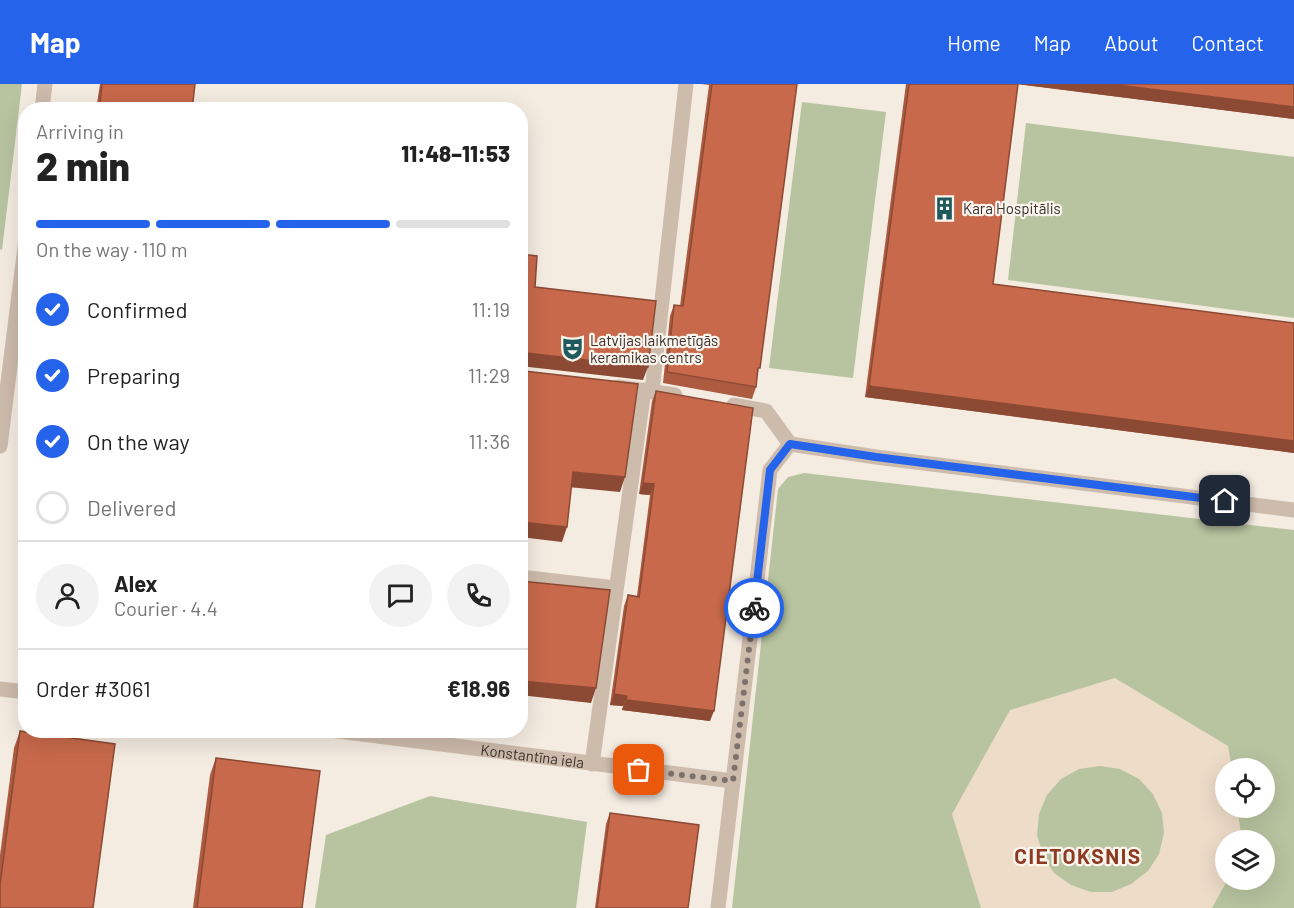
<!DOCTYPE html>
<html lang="en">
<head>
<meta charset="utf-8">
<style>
  body { margin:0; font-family:Barlow,sans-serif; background:#f2f2f2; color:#222; height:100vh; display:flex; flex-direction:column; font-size:22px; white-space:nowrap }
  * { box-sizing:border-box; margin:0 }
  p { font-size:20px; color:#767676 }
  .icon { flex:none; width:33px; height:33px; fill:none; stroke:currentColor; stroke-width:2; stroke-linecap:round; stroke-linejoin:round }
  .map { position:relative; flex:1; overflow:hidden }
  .side { position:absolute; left:18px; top:18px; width:510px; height:636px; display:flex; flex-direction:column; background:#fff; border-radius:24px; box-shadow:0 6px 24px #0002 }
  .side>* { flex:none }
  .tools { position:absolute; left:1215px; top:674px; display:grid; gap:12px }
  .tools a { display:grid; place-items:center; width:60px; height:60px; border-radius:50%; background:#fff; box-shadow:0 6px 24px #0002; font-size:30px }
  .pin { position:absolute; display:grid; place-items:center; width:51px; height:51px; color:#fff; margin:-26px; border-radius:12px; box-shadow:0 3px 9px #0006 }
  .courier { position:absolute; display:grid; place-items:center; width:60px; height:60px; margin:-30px; border:4px solid #2563eb; border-radius:50%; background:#fff; color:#222; box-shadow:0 2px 8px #0007 }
  .headline em { font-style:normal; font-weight:800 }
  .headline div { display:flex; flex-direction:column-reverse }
  .headline { display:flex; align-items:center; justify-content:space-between; height:102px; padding:0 18px }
  h1 { font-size:39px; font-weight:800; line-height:45px }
  .bar { display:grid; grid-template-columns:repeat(4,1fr); gap:9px 6px; align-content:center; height:72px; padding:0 18px }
  .bar i { height:8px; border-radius:4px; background:#e0e0e0 }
  .bar .active { background:#2563eb }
  .bar p { grid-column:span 4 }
  .line { display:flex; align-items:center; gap:15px; padding:0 18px; border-top:2px solid #e0e0e0 }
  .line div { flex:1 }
  .round { display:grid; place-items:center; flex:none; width:63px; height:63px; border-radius:32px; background:#f2f2f2 }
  ol { padding:0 18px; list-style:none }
  li { display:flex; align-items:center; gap:18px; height:66px }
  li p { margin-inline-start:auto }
  li .icon { padding:6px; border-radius:50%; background:#2563eb; color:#fff; stroke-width:4 }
  li:last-child { color:#767676 }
  li i { width:33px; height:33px; border:3px solid #e0e0e0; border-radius:50% }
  header { display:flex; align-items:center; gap:36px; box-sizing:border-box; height:84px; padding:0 30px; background:#2563eb; color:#fff }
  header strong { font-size:28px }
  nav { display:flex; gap:33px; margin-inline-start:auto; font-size:21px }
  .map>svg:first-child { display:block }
  .green { fill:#b8c4a0; fill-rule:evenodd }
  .plaza { fill:#ecdcc8; fill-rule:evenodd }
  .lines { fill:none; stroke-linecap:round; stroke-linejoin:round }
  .street { stroke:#cdbbac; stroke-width:15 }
  .wall { fill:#ac5a40 }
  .shaded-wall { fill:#8c4a34 }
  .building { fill:#c8694b; stroke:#8c4a34; stroke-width:1.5 }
  .done { stroke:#7c716b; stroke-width:6; stroke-dasharray:0 10.8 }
  .route { stroke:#2563eb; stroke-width:8 }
  .labels { text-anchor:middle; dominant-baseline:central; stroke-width:4.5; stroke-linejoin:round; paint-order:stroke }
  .poi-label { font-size:15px; fill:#3b302b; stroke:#fbf5ee; text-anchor:start }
  .street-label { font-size:15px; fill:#3b302b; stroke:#fbf5ee }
  .district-label { font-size:21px; font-weight:bold; letter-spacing:1.5px; fill:#8c3b22; stroke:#fbf5ee }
</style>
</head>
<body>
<header>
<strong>Map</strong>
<nav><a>Home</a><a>Map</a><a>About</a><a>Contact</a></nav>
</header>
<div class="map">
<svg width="1294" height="824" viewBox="0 0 1294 824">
  <rect width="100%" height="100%" fill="#f4ebe1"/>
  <!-- green -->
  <g class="green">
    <polygon points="0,0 22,0 2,166 0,165"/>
    <polygon points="802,18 886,28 853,294 769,284"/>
    <polygon points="1026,39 1294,73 1294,234 1008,196"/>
    <path d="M804,389L1294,446V824H732L778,405L788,393ZM1226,684H1264V723H1226ZM1226,756H1264V795H1226Z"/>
    <polygon points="430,712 587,738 576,824 315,824 326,751"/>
  </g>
  <!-- plaza -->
  <path class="plaza" d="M1115,594L1228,662L1232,684H1226V723H1237L1242,756H1226V795H1228L1212,824H981L952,730L1010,626ZM1100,682L1120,685L1139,695L1153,710L1162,729L1164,749L1159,770L1148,787L1131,800L1112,808H1091L1071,801L1054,789L1043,771L1037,751L1039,730L1047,711L1061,695L1079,685Z"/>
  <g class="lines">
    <!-- street -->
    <g class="street">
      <polyline points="42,26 45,0"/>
      <polyline points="618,303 675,311"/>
      <polyline points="652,307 686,0"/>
      <polyline points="734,321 766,327 790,360 876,373 1294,426"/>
      <polyline points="0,362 26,155"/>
      <polyline points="520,493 615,504"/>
      <polyline points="0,605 26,608"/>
      <path id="s1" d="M330,646L733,697"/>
      <polyline points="592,680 644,306"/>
      <polyline points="718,824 770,386 790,360"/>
    </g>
  </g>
  <!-- wall -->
  <g class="wall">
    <polygon points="100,0 195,0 192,26 96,26"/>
    <polygon points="701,0 797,0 756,303 752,315 663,299 670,232 674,221 680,222 709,1"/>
    <polygon points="906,0 1294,0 1294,35 1018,0 993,200 1294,239 1294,369 865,313"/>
    <polygon points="656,307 710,637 622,626 623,622 610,621 624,522 628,511 637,512 650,411 639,410 652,317"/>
    <polygon points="20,647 0,824 0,771 14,664"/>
    <polygon points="216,674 302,824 193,824 210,691"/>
    <polygon points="610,729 688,824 595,824 606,740"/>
  </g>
  <!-- shaded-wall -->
  <g class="shaded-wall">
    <polygon points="1016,0 1110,0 1294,23 1294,35"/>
    <polygon points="526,269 648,283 643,296 520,282 520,270"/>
    <polygon points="869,302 1294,357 1294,369 865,313"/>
    <polygon points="573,388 625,393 620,408 568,403"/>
    <polygon points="643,399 654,400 650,411 639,410"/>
    <polygon points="520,438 567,443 562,458 520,453"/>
    <polygon points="520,597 596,604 591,619 520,611"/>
    <polygon points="614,610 627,612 623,622 610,621"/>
    <polygon points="626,616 714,627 710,637 622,626"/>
  </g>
  <!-- building -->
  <g class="building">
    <polygon points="102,0 195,0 192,26 99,26"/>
    <polygon points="712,0 797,0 760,284 758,284 756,303 667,288 674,221 683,222"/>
    <polygon points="909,0 1018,0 993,200 1294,239 1294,357 869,302"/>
    <polygon points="1110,0 1294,0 1294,23"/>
    <polygon points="520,170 537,172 535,203 656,217 648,283 526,269 520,270"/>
    <polygon points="520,286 524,287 638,300 625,393 573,388 567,443 520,438"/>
    <polygon points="656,307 753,324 714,627 626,616 627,612 614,610 628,511 639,513 654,400 643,399"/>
    <polygon points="520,497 610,506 596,604 520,597"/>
    <polygon points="20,647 115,660 93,824 0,824 0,801"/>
    <polygon points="216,674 320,687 302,824 197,824"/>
    <polygon points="610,729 699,741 688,824 597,824"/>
  </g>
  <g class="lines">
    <!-- done -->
    <polyline class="done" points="639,686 733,697 754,524"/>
    <!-- route -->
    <polyline class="route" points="754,524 770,386 790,360 876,373 1225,417"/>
  </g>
  <!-- icons -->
  <defs>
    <symbol id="building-bare" viewBox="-9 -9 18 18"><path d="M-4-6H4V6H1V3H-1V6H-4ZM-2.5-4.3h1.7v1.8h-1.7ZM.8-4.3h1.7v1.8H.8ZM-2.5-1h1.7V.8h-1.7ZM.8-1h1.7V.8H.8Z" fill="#1f5a5e" stroke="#fbf5ee" stroke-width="2.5" paint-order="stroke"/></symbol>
    <symbol id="theatre-bare" viewBox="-9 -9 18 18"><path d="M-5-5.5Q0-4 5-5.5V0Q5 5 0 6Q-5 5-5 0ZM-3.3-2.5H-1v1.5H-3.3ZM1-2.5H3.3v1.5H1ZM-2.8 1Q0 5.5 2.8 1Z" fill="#1f5a5e" stroke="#fbf5ee" stroke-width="2.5" paint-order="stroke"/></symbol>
  </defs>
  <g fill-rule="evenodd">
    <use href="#building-bare" x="928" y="108" width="33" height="33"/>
    <use href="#theatre-bare" x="556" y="248" width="33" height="33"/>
  </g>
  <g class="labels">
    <!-- poi labels -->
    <g class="poi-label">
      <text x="963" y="124">Kara Hospitālis</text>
      <text x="590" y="256">Latvijas laikmetīgās<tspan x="590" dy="17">keramikas centrs</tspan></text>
    </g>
    <!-- street labels -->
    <g class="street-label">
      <text stroke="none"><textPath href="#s1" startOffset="204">Konstantīna iela</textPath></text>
    </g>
    <!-- district labels -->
    <g class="district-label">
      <text x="1078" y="771">CIETOKSNIS</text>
    </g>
  </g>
</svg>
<div class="tools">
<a><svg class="icon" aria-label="locate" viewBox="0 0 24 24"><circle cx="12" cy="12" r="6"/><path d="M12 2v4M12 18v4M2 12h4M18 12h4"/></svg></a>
<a><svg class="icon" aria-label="layers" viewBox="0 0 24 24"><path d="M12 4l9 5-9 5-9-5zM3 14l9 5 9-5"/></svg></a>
</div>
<div class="pin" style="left:639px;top:686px;background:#ea580c"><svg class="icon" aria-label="bag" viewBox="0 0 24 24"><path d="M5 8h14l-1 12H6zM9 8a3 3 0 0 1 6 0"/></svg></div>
<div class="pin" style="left:1225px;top:417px;background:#1f2937"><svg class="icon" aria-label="home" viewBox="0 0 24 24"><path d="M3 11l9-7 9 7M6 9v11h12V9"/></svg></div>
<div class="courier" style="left:754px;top:524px"><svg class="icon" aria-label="bike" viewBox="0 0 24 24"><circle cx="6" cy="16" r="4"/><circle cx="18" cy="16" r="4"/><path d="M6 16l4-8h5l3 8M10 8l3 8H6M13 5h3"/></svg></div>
<section class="side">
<div class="headline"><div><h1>2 min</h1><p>Arriving in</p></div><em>11:48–11:53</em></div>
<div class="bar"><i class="active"></i><i class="active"></i><i class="active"></i><i></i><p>On the way · 110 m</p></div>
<ol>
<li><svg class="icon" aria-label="check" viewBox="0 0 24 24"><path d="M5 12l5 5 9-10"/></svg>Confirmed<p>11:19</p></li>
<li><svg class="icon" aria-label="check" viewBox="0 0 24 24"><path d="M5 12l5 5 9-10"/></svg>Preparing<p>11:29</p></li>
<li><svg class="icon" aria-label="check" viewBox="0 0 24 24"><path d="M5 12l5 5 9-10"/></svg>On the way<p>11:36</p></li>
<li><i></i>Delivered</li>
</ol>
<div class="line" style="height:108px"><a class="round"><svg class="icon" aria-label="person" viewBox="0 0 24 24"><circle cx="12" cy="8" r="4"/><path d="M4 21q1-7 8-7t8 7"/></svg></a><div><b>Alex</b><p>Courier · 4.4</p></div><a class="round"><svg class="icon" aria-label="chat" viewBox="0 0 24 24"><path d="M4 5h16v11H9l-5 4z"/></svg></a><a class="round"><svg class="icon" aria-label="phone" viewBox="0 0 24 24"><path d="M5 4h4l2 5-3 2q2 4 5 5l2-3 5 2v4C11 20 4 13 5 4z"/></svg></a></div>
<div class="line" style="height:78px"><div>Order #3061</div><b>€18.96</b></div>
</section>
</div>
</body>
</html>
